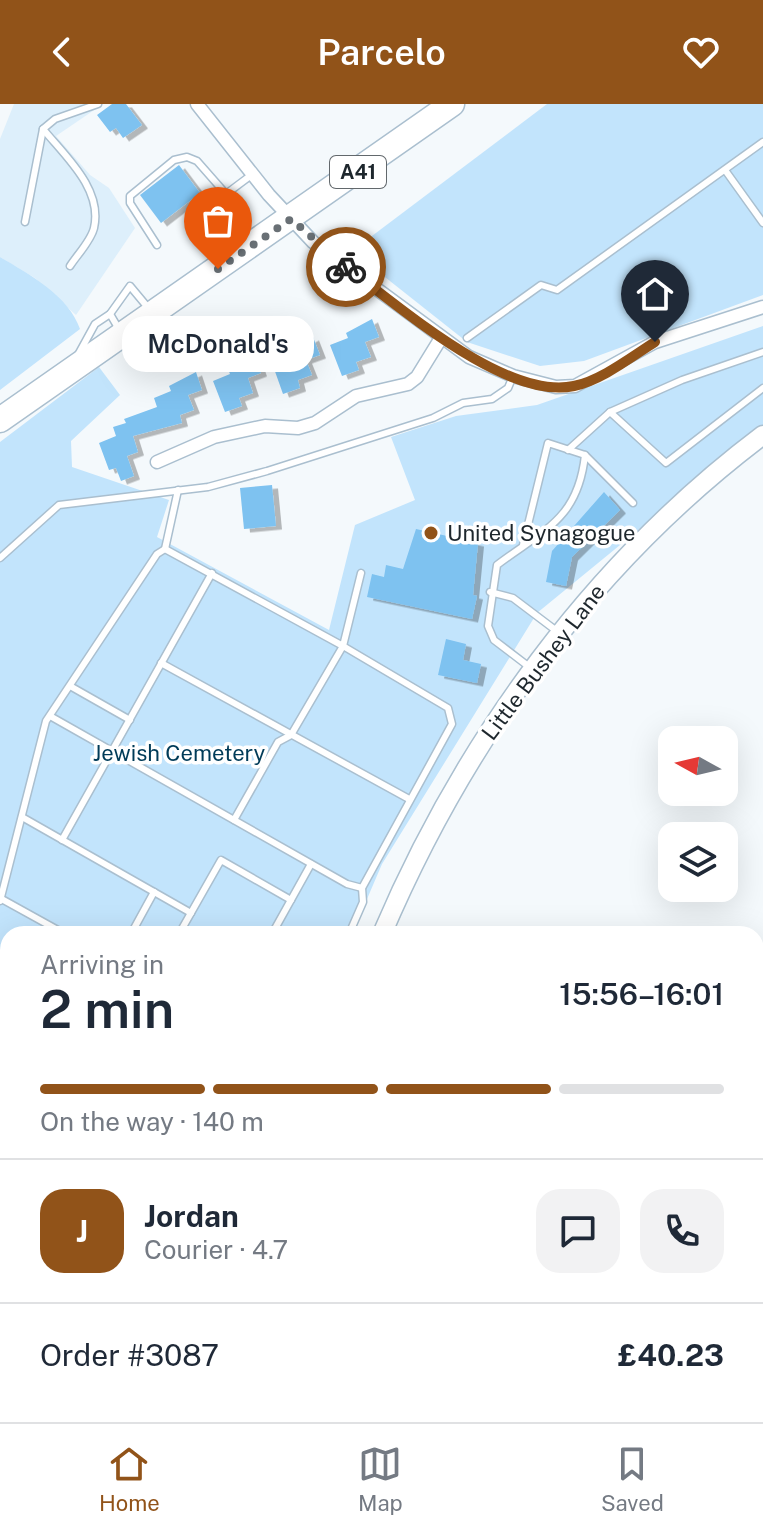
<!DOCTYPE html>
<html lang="en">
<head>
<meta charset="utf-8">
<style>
  body { margin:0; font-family:"Public Sans",sans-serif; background:#f2f2f3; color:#1f2937; height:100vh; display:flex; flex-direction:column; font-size:30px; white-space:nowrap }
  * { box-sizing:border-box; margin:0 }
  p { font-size:26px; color:#747a83 }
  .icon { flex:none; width:44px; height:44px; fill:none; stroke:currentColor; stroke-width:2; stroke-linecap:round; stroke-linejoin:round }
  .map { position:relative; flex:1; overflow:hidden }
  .sheet { position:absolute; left:0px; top:822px; width:764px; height:496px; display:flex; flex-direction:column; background:#fff; border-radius:24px 24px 0 0; box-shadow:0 8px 32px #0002 }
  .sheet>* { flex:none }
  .needle { width:52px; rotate:278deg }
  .tools { position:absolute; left:658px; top:622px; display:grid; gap:16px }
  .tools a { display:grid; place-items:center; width:80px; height:80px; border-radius:16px; background:#fff; box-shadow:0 8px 32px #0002; font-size:40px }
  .pin { position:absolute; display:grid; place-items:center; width:68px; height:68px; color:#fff; margin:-82px -34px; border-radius:50% 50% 50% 0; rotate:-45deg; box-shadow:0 0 8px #0007 }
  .pin .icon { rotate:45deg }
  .courier { position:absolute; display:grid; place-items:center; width:80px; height:80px; margin:-40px; border:6px solid #915319; border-radius:50%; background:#fff; color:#222; box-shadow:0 2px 10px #0007 }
  .bubble { position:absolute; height:56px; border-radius:24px; background:#fff; box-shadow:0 8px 32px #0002; font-size:26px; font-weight:600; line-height:56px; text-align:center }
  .headline em { font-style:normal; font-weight:600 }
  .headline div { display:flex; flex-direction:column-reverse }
  .headline { display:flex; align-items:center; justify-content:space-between; height:136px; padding:0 40px }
  h1 { font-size:52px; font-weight:600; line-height:60px }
  .bar { display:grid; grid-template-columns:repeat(4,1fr); gap:12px 8px; align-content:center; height:96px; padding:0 40px }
  .bar i { height:10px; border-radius:6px; background:#e0e1e3 }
  .bar .current { background:#915319 }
  .bar p { grid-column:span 4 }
  .line { display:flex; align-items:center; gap:20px; padding:0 40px; border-top:2px solid #e0e1e3 }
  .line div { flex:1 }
  .round { display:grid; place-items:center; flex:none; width:84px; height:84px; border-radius:24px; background:#f2f2f3 }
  header { display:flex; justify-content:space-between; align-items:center; height:104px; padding:0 40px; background:#915319; color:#fff; font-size:36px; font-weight:600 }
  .tab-bar { display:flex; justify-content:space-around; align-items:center; height:112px; border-top:2px solid #e0e1e3; background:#fff; font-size:22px; color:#747a83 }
  .tab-bar a { display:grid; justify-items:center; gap:4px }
  .tab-bar .current { color:#915319 }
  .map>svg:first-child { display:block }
  .built { fill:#ddeffb }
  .green { fill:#c2e4fc }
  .building { fill:#7ec2f0; filter:url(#shadow) }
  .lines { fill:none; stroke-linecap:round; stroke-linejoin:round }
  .lane-casing { stroke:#aabfcf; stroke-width:9 }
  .street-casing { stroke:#aabfcf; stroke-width:15 }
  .secondary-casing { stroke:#aabfcf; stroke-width:21 }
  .highway-casing { stroke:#aabfcf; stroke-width:27 }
  .lane { stroke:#fff; stroke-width:6 }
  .street { stroke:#fff; stroke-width:12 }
  .secondary { stroke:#fff; stroke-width:18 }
  .highway { stroke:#fff; stroke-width:24 }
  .done { stroke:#697075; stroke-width:8; stroke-dasharray:0 14.4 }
  .route { stroke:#915319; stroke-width:10 }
  .poi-dot { fill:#915319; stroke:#fff; stroke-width:3 }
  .labels { text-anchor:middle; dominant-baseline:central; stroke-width:7; stroke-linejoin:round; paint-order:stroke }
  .shield { fill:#fff; stroke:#62686c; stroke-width:2 }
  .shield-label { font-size:20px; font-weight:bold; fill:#1e272d }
  .poi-label { font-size:22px; fill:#1e272d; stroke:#fff; text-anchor:start }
  .street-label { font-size:22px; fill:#1e272d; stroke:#fff }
  .park-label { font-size:22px; fill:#003b58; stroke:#fff }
</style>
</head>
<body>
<header><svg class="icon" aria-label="back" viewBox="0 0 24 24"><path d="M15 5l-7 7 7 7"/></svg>Parcelo<svg class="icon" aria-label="heart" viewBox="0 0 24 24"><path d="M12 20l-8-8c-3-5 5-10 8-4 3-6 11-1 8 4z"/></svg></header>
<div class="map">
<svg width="763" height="1318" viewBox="0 0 763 1318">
  <defs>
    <filter id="shadow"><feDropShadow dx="6" dy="3.5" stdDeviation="0" flood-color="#0004"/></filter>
  </defs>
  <rect width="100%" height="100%" fill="#f4f9fc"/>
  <!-- built -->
  <polygon class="built" points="14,0 103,0 56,32 90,71 109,84 135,124 76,211 35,174 0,153 0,35"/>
  <!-- green -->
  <g class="green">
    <polygon points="547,0 763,0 763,191 584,257 540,262 467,238 352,147"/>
    <path d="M0,153C29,170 69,192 80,225L0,286Z"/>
    <polygon points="763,222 763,324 537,509 382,760 352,830 8,830 8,1310 92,1310 86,1318 0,1318 0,338 99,263 120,291 71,337 72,363 169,396 157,433 329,526 355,421 415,396 391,333 456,312 537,301"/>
    <polygon points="193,1310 342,1310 350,1318 189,1318"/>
  </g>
  <!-- building -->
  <g class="building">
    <polygon points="112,0 126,0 142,21 123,34 116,24 110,28 97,11"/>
    <polygon points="179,61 200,89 161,119 140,91"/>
    <polygon points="372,215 379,233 365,238 371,253 356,258 359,266 342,272 330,241 348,234 346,229"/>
    <polygon points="313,233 320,251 306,256 312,271 298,276 300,284 283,290 272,259 289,252 287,247"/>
    <polygon points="255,251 261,269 248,274 253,289 239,294 242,302 225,308 213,277 230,270 228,265"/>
    <polygon points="196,268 202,286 188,291 194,306 180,311 182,319 133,332 138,348 127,352 134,372 121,377 116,364 109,366 99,339 116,332 113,323 126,319 124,315 157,303 154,294 171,287 169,282"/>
    <polygon points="272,381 276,422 244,425 240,384"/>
    <polygon points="604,388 620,406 572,453 566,482 546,478 552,447"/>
    <polygon points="416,425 478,439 473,491 477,492 472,515 367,493 372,470 384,473 386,461 403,465"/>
    <polygon points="446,535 466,540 463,556 481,560 477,579 438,571"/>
  </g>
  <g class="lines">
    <defs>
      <g id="lane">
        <path d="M43,25C65,52 103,85 94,124C91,137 77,151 70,162"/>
        <polyline points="725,66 763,119"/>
        <polyline points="25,118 43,25 55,15 98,0"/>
        <polyline points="157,141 130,99 130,92 174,56 187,53 197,57 226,90 254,69"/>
        <polyline points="120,227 110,210 130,182 150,206"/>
        <polyline points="467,234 541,181 557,186 763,38"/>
        <polyline points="78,251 95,220 110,210"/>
        <polyline points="610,308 666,359 763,284"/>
        <polyline points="568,346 610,308 682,276 763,248"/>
        <polyline points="585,351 633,399"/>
        <path d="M523,441L548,339L585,351C578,416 543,426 497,461L488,522L494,536L532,565"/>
        <polyline points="165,445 178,386"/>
        <polyline points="0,454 59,401 208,383 267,367 433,314 463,299 492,295 508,284 513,272"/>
        <polyline points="490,488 513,494 558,528"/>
        <polyline points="161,559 409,695"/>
        <polyline points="70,582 130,616"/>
        <polyline points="50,612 347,780 362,784"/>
        <polyline points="22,713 191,809"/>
        <polyline points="234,716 278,638 291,631 343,542 361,469"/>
        <polyline points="62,736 212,469"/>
        <polyline points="0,794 65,830"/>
        <polyline points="0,797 46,617 157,450 165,445 343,542 448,604 452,620 362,784 363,798 349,830"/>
        <polyline points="131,830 154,788"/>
        <polyline points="179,830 221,756 291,796"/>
        <polyline points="272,830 311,760"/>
        <polyline points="0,941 8,927"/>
        <polyline points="0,956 8,961"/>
        <polyline points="0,991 8,996"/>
        <polyline points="0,1145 8,1132"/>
        <polyline points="0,1218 8,1222"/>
        <polyline points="2,1318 8,1307"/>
      </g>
      <g id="street">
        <polyline points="197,0 269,91 313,138 469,253 513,272 556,283 575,282 655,238 763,203"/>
        <polyline points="157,358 214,333 265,322 298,324 315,319 356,292 408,280 417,273 441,234"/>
      </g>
      <g id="secondary">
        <path d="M382,830C465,635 593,459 763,331"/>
        <polyline points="167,1318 171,1310"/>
      </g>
      <polyline id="highway" points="0,316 452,0"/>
    </defs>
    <!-- lane casing -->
    <use href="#lane" class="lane-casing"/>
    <!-- street casing -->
    <use href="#street" class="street-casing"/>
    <!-- secondary casing -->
    <use href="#secondary" class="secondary-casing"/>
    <!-- highway casing -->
    <use href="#highway" class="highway-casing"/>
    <!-- lane -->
    <use href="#lane" class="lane"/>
    <!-- street -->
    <use href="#street" class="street"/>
    <!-- secondary -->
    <use href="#secondary" class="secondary"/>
    <!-- highway -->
    <use href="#highway" class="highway"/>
  </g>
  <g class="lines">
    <!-- done -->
    <polyline class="done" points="218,165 291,115 346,163"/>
    <!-- route -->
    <path class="route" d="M346,163C398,201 506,297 574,282C602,276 631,253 655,238"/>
  </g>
  <!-- markers -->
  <circle class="poi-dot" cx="431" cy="429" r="8"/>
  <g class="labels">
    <!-- shield labels -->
    <rect class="shield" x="330" y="52" width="56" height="32" rx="6"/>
    <g class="shield-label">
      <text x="358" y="68">A41</text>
    </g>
    <!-- poi labels -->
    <g class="poi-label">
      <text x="447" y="429">United Synagogue</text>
    </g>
    <!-- street labels -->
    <g class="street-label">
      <text transform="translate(543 558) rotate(-53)">Little Bushey Lane</text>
    </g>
    <!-- park labels -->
    <g class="park-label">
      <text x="179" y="649">Jewish Cemetery</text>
    </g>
  </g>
</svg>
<div class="tools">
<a><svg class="needle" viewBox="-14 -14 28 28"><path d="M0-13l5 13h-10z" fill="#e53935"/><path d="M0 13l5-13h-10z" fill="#747a83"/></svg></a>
<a><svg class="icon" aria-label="layers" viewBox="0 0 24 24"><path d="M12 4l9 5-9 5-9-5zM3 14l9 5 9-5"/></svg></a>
</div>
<div class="pin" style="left:218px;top:165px;background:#ea580c"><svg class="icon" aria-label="bag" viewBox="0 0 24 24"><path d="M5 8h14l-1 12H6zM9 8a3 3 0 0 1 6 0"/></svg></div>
<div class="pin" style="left:655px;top:238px;background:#1f2937"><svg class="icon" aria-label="home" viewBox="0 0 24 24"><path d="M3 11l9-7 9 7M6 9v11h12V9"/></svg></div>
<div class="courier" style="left:346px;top:163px"><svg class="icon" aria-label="bike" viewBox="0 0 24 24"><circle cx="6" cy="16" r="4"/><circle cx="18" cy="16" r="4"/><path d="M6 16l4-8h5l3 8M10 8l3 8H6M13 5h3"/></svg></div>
<div class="bubble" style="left:122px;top:212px;width:192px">McDonald's</div>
<section class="sheet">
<div class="headline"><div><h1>2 min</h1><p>Arriving in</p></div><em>15:56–16:01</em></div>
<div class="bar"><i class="current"></i><i class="current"></i><i class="current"></i><i></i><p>On the way · 140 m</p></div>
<div class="line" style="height:144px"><b class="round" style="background:#915319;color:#fff">J</b><div><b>Jordan</b><p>Courier · 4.7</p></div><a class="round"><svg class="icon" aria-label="chat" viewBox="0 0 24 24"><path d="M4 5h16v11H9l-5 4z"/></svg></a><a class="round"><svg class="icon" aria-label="phone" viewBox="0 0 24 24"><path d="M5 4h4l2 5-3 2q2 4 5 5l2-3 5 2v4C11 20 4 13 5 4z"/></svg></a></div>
<div class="line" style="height:104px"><div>Order #3087</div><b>£40.23</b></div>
</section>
</div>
<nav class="tab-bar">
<a class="current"><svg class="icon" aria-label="home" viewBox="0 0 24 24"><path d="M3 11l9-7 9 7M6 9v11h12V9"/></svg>Home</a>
<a><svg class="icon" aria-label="map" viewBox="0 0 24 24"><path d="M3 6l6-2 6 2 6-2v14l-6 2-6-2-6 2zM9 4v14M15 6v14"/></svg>Map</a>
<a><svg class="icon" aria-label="saved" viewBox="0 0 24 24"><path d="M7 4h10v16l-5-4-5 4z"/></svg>Saved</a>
</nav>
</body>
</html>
